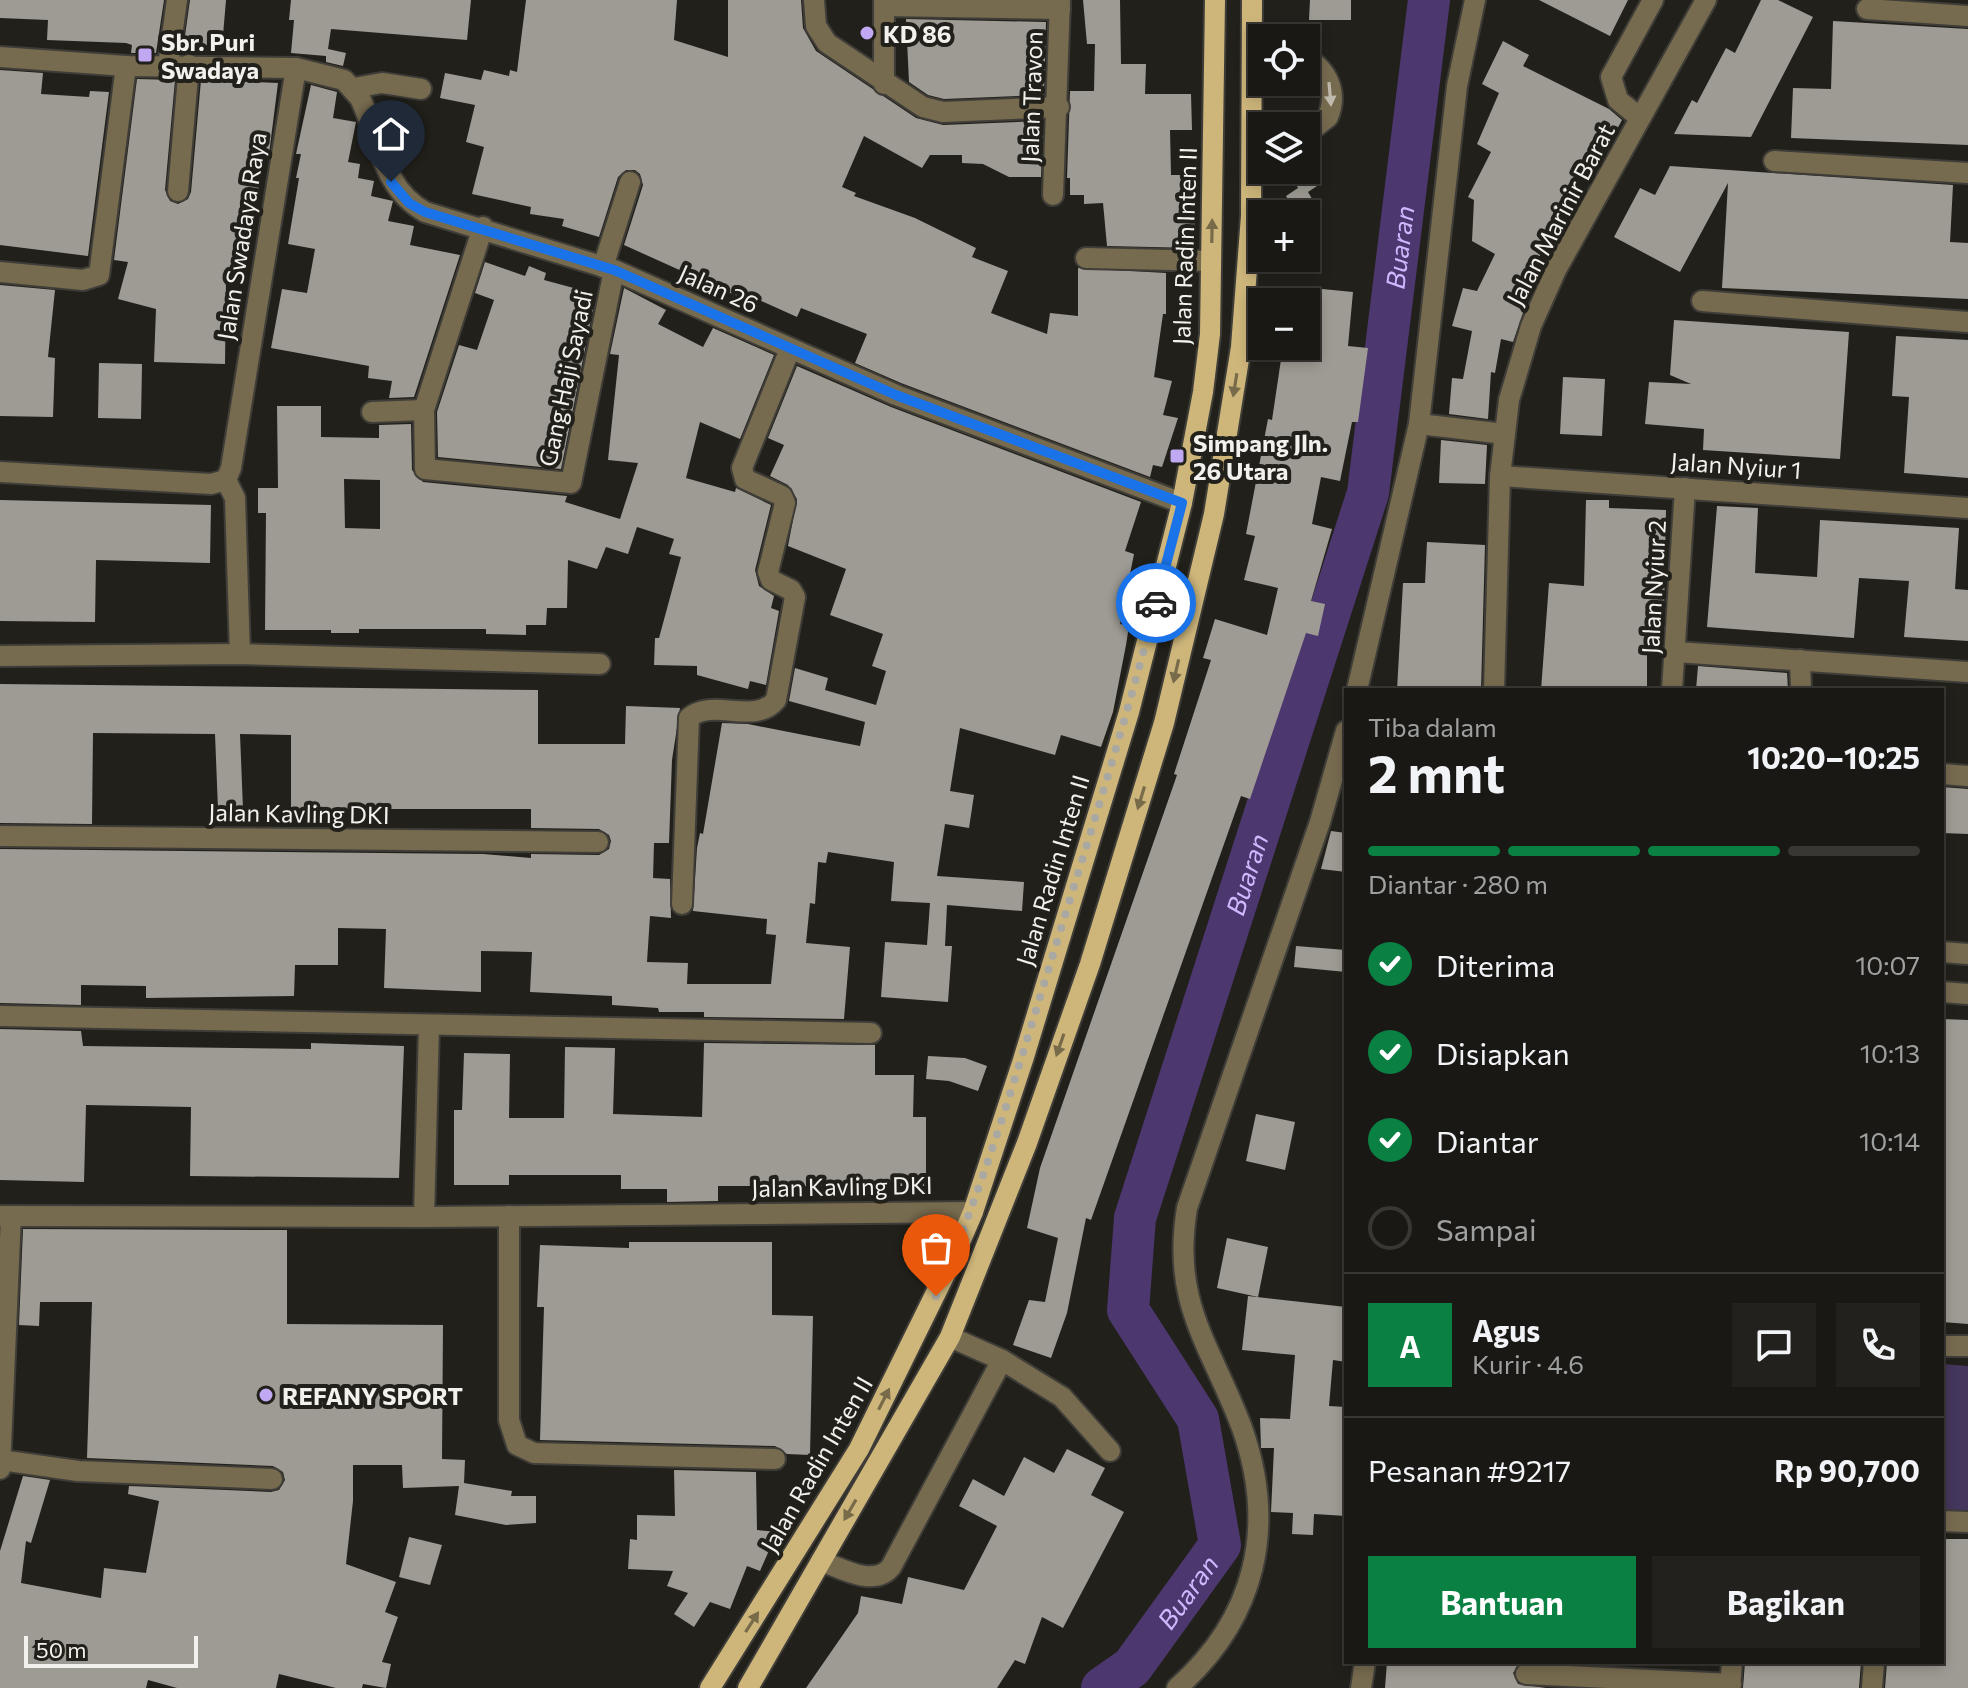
<!DOCTYPE html>
<html lang="id">
<head>
<meta charset="utf-8">
<style>
  body { margin:0; font-family:Commissioner,sans-serif; background:#23211d; color:#f1f3f6; height:100vh; display:flex; flex-direction:column; font-size:30px; white-space:nowrap }
  * { box-sizing:border-box; margin:0 }
  p { font-size:26px; color:#9fa0a0 }
  .icon { flex:none; width:44px; height:44px; fill:none; stroke:currentColor; stroke-width:2; stroke-linecap:round; stroke-linejoin:round }
  .map { position:relative; flex:1; overflow:hidden }
  .side { position:absolute; left:1344px; top:688px; width:600px; height:976px; display:flex; flex-direction:column; background:#1a1814; border-radius:0px; box-shadow:0 4px 12px #0003,0 0 0 2px #383734 }
  .side>* { flex:none }
  .controls { position:absolute; left:1248px; top:24px; display:grid; gap:16px }
  .controls a { display:grid; place-items:center; width:72px; height:72px; border-radius:0px; background:#1a1814; box-shadow:0 4px 12px #0003,0 0 0 2px #383734; font-size:40px }
  .scale { position:absolute; left:24px; bottom:20px; width:174px; box-sizing:border-box; padding-left:8px; border:4px solid #f2f1ed; border-top:0; font-size:22px; line-height:28px; white-space:nowrap; color:#f2f1ed; -webkit-text-stroke:6px #22201a; paint-order:stroke }
  .pin { position:absolute; display:grid; place-items:center; width:68px; height:68px; color:#fff; margin:-82px -34px; border-radius:50% 50% 50% 0; rotate:-45deg; box-shadow:0 0 8px #0007 }
  .pin .icon { rotate:45deg }
  .courier { position:absolute; display:grid; place-items:center; width:80px; height:80px; margin:-40px; border:6px solid #1a73e8; border-radius:50%; background:#fff; color:#222; box-shadow:0 2px 10px #0007 }
  .overview em { font-style:normal; font-weight:700 }
  .overview div { display:flex; flex-direction:column-reverse }
  .overview { display:flex; align-items:center; justify-content:space-between; height:136px; padding:0 24px }
  h1 { font-size:52px; font-weight:700; line-height:60px }
  .bar { display:grid; grid-template-columns:repeat(4,1fr); gap:12px 8px; align-content:center; height:96px; padding:0 24px }
  .bar i { height:10px; border-radius:6px; background:#383734 }
  .bar .active { background:#0b8043 }
  .bar p { grid-column:span 4 }
  .line { display:flex; align-items:center; gap:20px; padding:0 24px; border-top:2px solid #383734 }
  .line div { flex:1 }
  .round { display:grid; place-items:center; flex:none; width:84px; height:84px; border-radius:0px; background:#23211d }
  ol { padding:0 24px; list-style:none }
  li { display:flex; align-items:center; gap:24px; height:88px }
  li p { margin-inline-start:auto }
  li .icon { padding:8px; border-radius:50%; background:#0b8043; color:#fff; stroke-width:4 }
  li:last-child { color:#9fa0a0 }
  li i { width:44px; height:44px; border:4px solid #383734; border-radius:50% }
  .action { display:flex; gap:16px; margin-top:auto; padding:16px 24px }
  .action a { flex:1; height:92px; border-radius:0px; background:#0b8043; color:#fff; font-size:32px; font-weight:700; line-height:92px; text-align:center }
  .action a+a { background:#23211d; color:#f1f3f6 }
  .map>svg:first-child { display:block }
  .green { fill:#44365c }
  .lines { fill:none; stroke-linecap:round; stroke-linejoin:round }
  .river { stroke:#4c376f; stroke-width:42 }
  .building { fill:#9e9b94; fill-rule:evenodd }
  .minor-casing { stroke:#3f3d38; stroke-width:24 }
  .major-casing { stroke:#3f3d38; stroke-width:24 }
  .minor { stroke:#766a4f; stroke-width:20 }
  .major { stroke:#ceb67b; stroke-width:20 }
  .oneway { fill:#c0bbae }
  .oneway2 { fill:#786b4a }
  .done { stroke:#a9a8a3; stroke-width:8; stroke-dasharray:0 14.4 }
  .route { stroke:#1a73e8; stroke-width:10 }
  .poi-dot { fill:#c1a8f3; stroke:#22201a; stroke-width:3 }
  .labels { text-anchor:middle; dominant-baseline:central; stroke-width:8; stroke-linejoin:round; paint-order:stroke }
  .poi-label { font-size:24px; font-weight:bold; fill:#f2f1ed; stroke:#22201a; text-anchor:start }
  .street-label { font-size:24px; fill:#f2f1ed; stroke:#22201a }
  .water-label { font-size:26px; font-style:italic; fill:#d0b8fe; stroke:#22201a }
</style>
</head>
<body>
<div class="map">
<svg width="1968" height="1688" viewBox="0 0 1968 1688">
  <rect width="100%" height="100%" fill="#22201a"/>
  <!-- green -->
  <polygon class="green" points="1942,1364 1968,1366 1968,1518 1942,1516"/>
  <g class="lines">
    <!-- river -->
    <path class="river" id="s1" d="M1102,1688L1132,1667L1220,1545L1198,1419L1128,1310L1135,1218L1368,493L1429,0"/>
  </g>
  <!-- building -->
  <g class="building">
    <polygon points="0,0 164,0 156,53 131,53 132,45 126,43 47,40 48,20 0,18"/>
    <polygon points="190,0 226,0 222,47 184,43"/>
    <polygon points="291,0 471,0 467,40 331,29 328,49 346,53 343,66 326,62 326,56 291,53 294,20 289,20"/>
    <polygon points="526,0 677,0 674,40 728,57 728,0 801,0 803,28 816,51 916,118 943,125 1043,121 1041,177 1009,177 983,164 962,163 962,155 930,155 922,168 864,136 842,187 856,193 854,196 915,218 976,248 972,257 1008,271 991,313 1047,334 1050,313 1078,316 1078,268 1166,273 1166,314 1163,314 1154,377 1172,381 1163,415 1178,418 1162,467 1153,465 1150,477 901,383 855,363 867,334 801,308 797,317 748,295 746,300 624,245 643,185 640,174 635,170 626,170 618,177 599,237 562,226 564,219 530,214 531,207 472,194 484,147 466,142 475,105 440,98 445,73 481,80 484,70 509,76 510,70 517,72"/>
    <polygon points="1083,0 1120,0 1121,64 1146,64 1145,94 1191,94 1192,130 1170,130 1171,175 1190,175 1190,205 1195,205 1195,248 1107,246 1103,203 1084,204 1084,195 1070,195 1070,178 1067,178 1070,91 1094,91 1095,44 1087,44"/>
    <polygon points="1310,0 1351,0 1351,20 1309,20"/>
    <polygon points="1539,0 1628,0 1610,36"/>
    <polygon points="1761,0 1778,0 1813,17 1751,137 1674,134 1692,100 1697,103 1726,48 1735,53"/>
    <polygon points="906,19 1046,22 1044,95 944,99 928,95 909,82"/>
    <polygon points="1833,21 1968,29 1968,145 1791,138 1793,88 1831,89"/>
    <polygon points="1503,41 1529,55 1523,66 1609,109 1622,120 1600,161 1590,156 1577,183 1574,182 1531,275 1536,277 1523,303 1526,304 1513,342 1501,339 1495,373 1491,372 1488,419 1449,414 1452,378 1463,379 1472,331 1452,326 1463,288 1477,291 1495,254 1472,241 1474,200 1468,197 1491,152 1477,144 1499,93 1482,84"/>
    <polygon points="0,70 43,73 41,94 89,97 90,91 109,92 88,256 0,245"/>
    <polygon points="137,79 175,80 165,190 170,201 178,204 188,199 191,192 201,80 278,83 269,154 260,154 258,204 240,204 239,280 226,280 225,364 154,362 156,309 118,299 128,262 114,260"/>
    <polygon points="311,85 337,92 333,118 356,122 348,162 360,164 358,178 374,181 371,196 393,201 388,221 414,226 410,245 460,255 414,397 389,398 392,381 368,378 369,366 271,348 282,289 307,293 315,249 288,244 299,178 296,178 301,154 296,154"/>
    <polygon points="1670,166 1953,185 1950,242 1968,243 1968,299 1722,288 1728,183 1680,272 1614,237 1640,188 1655,195"/>
    <polygon points="1288,170 1312,170 1320,184 1308,192 1321,214 1297,214 1286,196 1298,188"/>
    <polygon points="485,262 525,276 529,266 546,273 544,280 596,294 561,469 438,457 437,412 459,345 477,350 494,300 475,293"/>
    <polygon points="0,285 55,290 48,357 55,358 53,417 0,416"/>
    <path d="M624,288L666,310L658,324L703,347L713,328L774,355L740,439L700,422L686,478L735,492L736,488L771,505L755,570L759,586L774,596L771,608L779,611L766,685L750,681L748,689L697,675V666L654,665L655,638H659L681,557L669,554L674,539L637,527L628,554L606,547L597,569L568,560L567,608H547L546,625H526V635L486,634V629H359V633H331V630H265L266,513H258V488H278L277,406H321V437L379,438V425L411,424L412,470L423,482L567,496L565,502L620,519L638,463L608,460L619,355L610,354ZM344,479L380,480V529L345,528Z"/>
    <polygon points="1312,288 1353,292 1348,346 1368,348 1358,422 1352,422 1340,481 1321,477 1312,524 1332,529 1311,601 1325,604 1318,636 1306,633 1250,799 1241,796 1091,1220 1086,1218 1067,1313 1051,1358 1013,1345 1029,1300 1045,1302 1058,1238 1027,1228 1040,1168 1177,775 1174,774 1211,660 1203,658 1215,619 1267,635 1278,588 1244,580 1255,536 1246,534 1268,419 1272,420 1283,346 1306,346"/>
    <polygon points="1674,320 1849,332 1840,459 1703,450 1704,429 1645,424 1649,382 1691,384 1670,375"/>
    <polygon points="1896,336 1968,340 1968,478 1904,473 1909,397 1892,396"/>
    <polygon points="99,363 142,364 141,419 98,418"/>
    <polygon points="797,366 891,407 1141,502 1125,551 1134,554 1120,624 1129,626 1126,645 1113,712 1101,747 1061,735 1055,755 960,728 950,791 974,795 969,828 945,824 937,876 1024,882 1022,911 947,905 945,946 952,946 948,1002 881,997 885,942 927,945 930,903 891,901 894,862 828,852 826,863 818,862 815,904 810,903 806,943 850,947 844,1019 704,1017 704,1012 659,1012 658,1008 612,1005 612,996 530,992 532,952 481,951 481,992 384,988 386,929 338,928 338,965 295,965 294,996 146,998 146,986 81,985 81,1005 0,1003 0,849 483,854 531,858 531,854 599,855 609,849 611,841 609,835 599,829 531,828 531,809 291,809 291,735 240,734 243,809 218,809 215,734 93,733 92,824 0,823 0,684 538,690 538,744 625,744 626,706 680,708 672,760 669,843 654,843 653,878 670,879 671,918 650,916 647,962 688,963 687,984 771,984 776,935 766,934 767,919 693,911 697,848 700,833 703,834 722,723 748,724 860,746 865,722 789,701 795,668 828,678 825,690 876,705 886,671 872,666 883,634 830,615 846,569 788,546 797,499 788,485 770,476 784,445 768,438"/>
    <polygon points="1563,377 1605,379 1602,436 1560,434"/>
    <polygon points="1441,440 1487,445 1485,484 1439,483"/>
    <polygon points="0,500 211,505 210,563 96,560 95,622 0,621"/>
    <polygon points="1586,500 1609,500 1609,508 1666,510 1664,612 1647,612 1647,690 1541,690 1549,583 1584,586"/>
    <polygon points="1717,506 1758,508 1755,573 1817,577 1820,520 1959,528 1955,589 1968,590 1968,641 1904,637 1909,581 1859,578 1854,638 1707,627"/>
    <polygon points="1427,542 1485,545 1481,690 1397,690 1403,583 1425,583"/>
    <polygon points="1698,666 1787,673 1788,690 1696,690"/>
    <polygon points="1942,787 1968,789 1968,834 1942,833"/>
    <polygon points="1331,831 1346,833 1346,872 1321,869"/>
    <polygon points="1296,946 1346,950 1346,972 1294,967"/>
    <polygon points="1942,1019 1968,1020 1968,1324 1942,1322"/>
    <polygon points="0,1029 81,1031 83,1046 311,1049 311,1043 404,1046 399,1178 190,1176 191,1107 86,1105 84,1182 0,1180"/>
    <polygon points="704,1043 875,1045 875,1075 914,1075 913,1117 926,1117 926,1186 718,1186 718,1201 667,1202 667,1189 621,1189 621,1175 509,1175 509,1185 454,1185 454,1110 462,1110 464,1053 510,1054 509,1118 564,1118 565,1047 615,1048 613,1114 702,1117"/>
    <polygon points="928,1056 965,1058 987,1066 978,1091 949,1081 926,1079"/>
    <polygon points="1256,1114 1295,1122 1285,1170 1246,1161"/>
    <polygon points="23,1229 287,1230 287,1324 443,1325 442,1459 465,1460 464,1483 512,1491 511,1496 536,1496 536,1523 506,1525 455,1515 459,1486 403,1488 402,1465 353,1465 353,1501 346,1564 396,1582 385,1612 398,1617 382,1662 391,1664 386,1688 363,1684 362,1688 336,1688 279,1674 276,1688 177,1688 148,1680 146,1688 0,1688 0,1551 23,1476 50,1480 31,1543 26,1541 21,1583 101,1598 104,1568 146,1573 159,1501 128,1494 129,1486 271,1492 279,1490 285,1480 283,1472 273,1466 87,1458 92,1302 40,1302 39,1326 19,1325"/>
    <polygon points="1227,1238 1268,1247 1258,1297 1217,1288"/>
    <polygon points="629,1242 772,1242 772,1315 813,1316 810,1455 787,1454 775,1446 540,1440 544,1307 537,1307 540,1245 629,1248"/>
    <polygon points="1248,1296 1346,1307 1346,1362 1333,1360 1329,1406 1346,1407 1346,1516 1314,1514 1313,1535 1292,1534 1293,1513 1271,1512 1274,1448 1261,1448 1260,1418 1290,1419 1295,1355 1242,1350"/>
    <polygon points="1067,1449 1105,1468 1091,1495 1124,1512 1063,1628 1042,1617 1025,1664 1015,1660 997,1688 806,1688 858,1613 861,1596 902,1604 908,1577 964,1590 997,1526 959,1506 973,1479 1004,1496 1024,1457 1054,1473"/>
    <polygon points="674,1470 756,1472 757,1530 777,1532 760,1571 747,1566 730,1609 710,1602 694,1627 674,1614 688,1593 667,1586 673,1571 628,1569 630,1539 637,1540 637,1515 675,1516"/>
    <polygon points="409,1537 442,1545 430,1585 399,1577"/>
    <polygon points="1942,1539 1968,1539 1968,1688 1885,1688 1887,1662 1942,1662"/>
    <polygon points="1387,1662 1522,1662 1513,1673 1518,1684 1546,1688 1385,1688"/>
    <polygon points="1745,1662 1861,1662 1859,1688 1743,1688"/>
  </g>
  <g class="lines">
    <defs>
      <g id="minor">
        <polyline points="814,0 816,26 827,43 923,107 943,112 1059,107"/>
        <polyline points="884,0 884,84"/>
        <polyline points="884,6 1060,9"/>
        <polyline points="1867,9 1968,16"/>
        <path d="M0,57L126,66L296,68L344,80L360,98C380,139 381,187 425,212L614,270L896,395L1182,503"/>
        <path d="M1306,58C1328,70 1338,93 1328,117L1310,131"/>
        <polyline points="168,65 177,0"/>
        <polyline points="354,88 382,83 421,89"/>
        <polyline points="1640,118 1618,100 1611,77 1653,0"/>
        <polyline points="1774,161 1968,173"/>
        <polyline points="178,191 189,65"/>
        <polyline points="1053,195 1060,0"/>
        <polyline points="483,227 424,410 425,469 571,483 614,270"/>
        <polyline points="1086,258 1211,261"/>
        <polyline points="603,267 630,182"/>
        <polyline points="0,272 83,280 99,275 126,66"/>
        <polyline points="1702,301 1968,322"/>
        <polyline points="372,412 424,410"/>
        <polyline points="1419,424 1505,434"/>
        <polyline points="0,472 211,484 226,480 231,468 296,68"/>
        <polyline points="1500,476 1968,508"/>
        <polyline points="226,480 235,498 240,654"/>
        <polyline points="1676,652 1968,672"/>
        <polyline points="0,656 240,654 600,664"/>
        <polyline points="1800,660 1801,690"/>
        <polyline points="1357,690 1419,424 1457,86 1475,0"/>
        <polyline points="1494,690 1500,476 1509,400 1531,326 1556,270 1706,0"/>
        <polyline points="1672,690 1685,488"/>
        <polyline points="1942,774 1968,776"/>
        <polyline points="0,836 598,842"/>
        <path d="M682,904L689,718C712,697 755,726 776,700L795,597L791,590L771,580L768,572L785,503L782,496L745,479L742,468L790,349"/>
        <polyline points="1942,952 1968,954"/>
        <polyline points="1942,992 1968,994"/>
        <polyline points="0,1016 871,1033"/>
        <polyline points="0,1216 424,1217 973,1212"/>
        <polyline points="509,1216 509,1420 517,1445 534,1453 775,1459"/>
        <polyline points="424,1217 429,1025"/>
        <polyline points="1942,1346 1968,1346"/>
        <polyline points="1002,1360 1062,1397 1110,1451"/>
        <polyline points="0,1460 78,1471 272,1479"/>
        <polyline points="0,1469 11,1216"/>
        <polyline points="1942,1521 1968,1522"/>
        <path d="M821,1561C841,1568 874,1588 891,1567L1002,1360L950,1337"/>
        <polyline points="1526,1674 1731,1684"/>
        <path d="M1177,1688C1256,1618 1277,1527 1242,1428C1211,1345 1171,1304 1187,1208L1320,822L1346,731"/>
        <polyline points="1361,1688 1365,1662"/>
        <polyline points="1730,1688 1732,1662"/>
        <polyline points="1872,1688 1874,1662"/>
      </g>
      <g id="major">
        <polyline points="710,1688 859,1449 954,1256 973,1212 1023,1060 1129,712 1182,503 1203,392 1210,334 1215,0"/>
        <polyline points="748,1688 950,1337 1027,1143 1090,964 1164,723 1214,514 1241,347 1251,216 1252,0"/>
      </g>
    </defs>
    <!-- minor casing -->
    <use href="#minor" class="minor-casing"/>
    <!-- major casing -->
    <use href="#major" class="major-casing"/>
    <!-- minor -->
    <use href="#minor" class="minor"/>
    <!-- major -->
    <use href="#major" class="major"/>
  </g>
  <!-- one-way arrows -->
  <defs><path id="oneway-solid" d="M-6-.8H1V-3.2L6.5 0L1 3.2V.8H-6Z" transform="scale(2)"/></defs>
  <use class="oneway" href="#oneway-solid" transform="translate(1330 94) rotate(85)"/>
  <g class="oneway2">
    <use href="#oneway-solid" transform="translate(1212 231) rotate(-89)"/>
    <use href="#oneway-solid" transform="translate(1235 385) rotate(99)"/>
    <use href="#oneway-solid" transform="translate(1176 671) rotate(103)"/>
    <use href="#oneway-solid" transform="translate(1141 798) rotate(107)"/>
    <use href="#oneway-solid" transform="translate(1060 1045) rotate(109)"/>
    <use href="#oneway-solid" transform="translate(884 1399) rotate(-63)"/>
    <use href="#oneway-solid" transform="translate(850 1510) rotate(120)"/>
    <use href="#oneway-solid" transform="translate(752 1622) rotate(-57)"/>
  </g>
  <g class="lines">
    <!-- done -->
    <path class="done" d="M936,1296C984,1186 1017,1072 1052,958C1088,840 1126,723 1156,603"/>
    <!-- route -->
    <polyline class="route" points="391,182 409,203 425,212 614,270 896,395 1182,503 1156,603"/>
  </g>
  <!-- markers -->
  <g class="poi-dot">
    <circle cx="867" cy="33" r="8"/>
    <rect x="137" y="47" width="16" height="16" rx="4"/>
    <rect x="1169" y="448" width="16" height="16" rx="4"/>
    <circle cx="266" cy="1395" r="8"/>
  </g>
  <g class="labels">
    <!-- poi labels -->
    <g class="poi-label">
      <text x="883" y="33">KD 86</text>
      <text x="161" y="41">Sbr. Puri<tspan x="161" dy="28">Swadaya</tspan></text>
      <text x="1193" y="442">Simpang Jln.<tspan x="1193" dy="28">26 Utara</tspan></text>
      <text x="282" y="1395">REFANY SPORT</text>
    </g>
    <!-- street labels -->
    <g class="street-label">
      <text transform="translate(1031 97) rotate(-88)">Jalan Travon</text>
      <text transform="translate(1560 214) rotate(-62)">Jalan Marinir Barat</text>
      <text transform="translate(241 236) rotate(-81)">Jalan Swadaya Raya</text>
      <text transform="translate(1184 246) rotate(-88)">Jalan Radin Inten II</text>
      <text transform="translate(719 288) rotate(24)">Jalan 26</text>
      <text transform="translate(565 378) rotate(-78)">Gang Haji Sayadi</text>
      <text transform="translate(1736 465) rotate(4)">Jalan Nyiur 1</text>
      <text transform="translate(1653 587) rotate(-87)">Jalan Nyiur 2</text>
      <text transform="translate(299 813) rotate(1)">Jalan Kavling DKI</text>
      <text transform="translate(1052 870) rotate(-73)">Jalan Radin Inten II</text>
      <text transform="translate(842 1186) rotate(-1)">Jalan Kavling DKI</text>
      <text transform="translate(816 1464) rotate(-60)">Jalan Radin Inten II</text>
    </g>
    <!-- water labels -->
    <g class="water-label">
      <text stroke="none"><textPath href="#s1" startOffset="1546">Buaran</textPath></text>
      <text stroke="none"><textPath href="#s1" startOffset="898">Buaran</textPath></text>
      <text stroke="none"><textPath href="#s1" startOffset="130">Buaran</textPath></text>
    </g>
  </g>
</svg>
<div class="controls">
<a><svg class="icon" aria-label="locate" viewBox="0 0 24 24"><circle cx="12" cy="12" r="6"/><path d="M12 2v4M12 18v4M2 12h4M18 12h4"/></svg></a>
<a><svg class="icon" aria-label="layers" viewBox="0 0 24 24"><path d="M12 4l9 5-9 5-9-5zM3 14l9 5 9-5"/></svg></a>
<a>+</a>
<a>−</a>
</div>
<div class="scale">50 m</div>
<div class="pin" style="left:936px;top:1296px;background:#ea580c"><svg class="icon" aria-label="bag" viewBox="0 0 24 24"><path d="M5 8h14l-1 12H6zM9 8a3 3 0 0 1 6 0"/></svg></div>
<div class="pin" style="left:391px;top:182px;background:#1f2937"><svg class="icon" aria-label="home" viewBox="0 0 24 24"><path d="M3 11l9-7 9 7M6 9v11h12V9"/></svg></div>
<div class="courier" style="left:1156px;top:603px"><svg class="icon" aria-label="car" viewBox="0 0 24 24"><path d="M5 17H2v-5l4-1 3-4h7l3 4 3 1v5h-3M9 17h6M6 11h13"/><circle cx="7" cy="17" r="2"/><circle cx="17" cy="17" r="2"/></svg></div>
<section class="side">
<div class="overview"><div><h1>2 mnt</h1><p>Tiba dalam</p></div><em>10:20–10:25</em></div>
<div class="bar"><i class="active"></i><i class="active"></i><i class="active"></i><i></i><p>Diantar · 280 m</p></div>
<ol>
<li><svg class="icon" aria-label="check" viewBox="0 0 24 24"><path d="M5 12l5 5 9-10"/></svg>Diterima<p>10:07</p></li>
<li><svg class="icon" aria-label="check" viewBox="0 0 24 24"><path d="M5 12l5 5 9-10"/></svg>Disiapkan<p>10:13</p></li>
<li><svg class="icon" aria-label="check" viewBox="0 0 24 24"><path d="M5 12l5 5 9-10"/></svg>Diantar<p>10:14</p></li>
<li><i></i>Sampai</li>
</ol>
<div class="line" style="height:144px"><b class="round" style="background:#0b8043;color:#fff">A</b><div><b>Agus</b><p>Kurir · 4.6</p></div><a class="round"><svg class="icon" aria-label="chat" viewBox="0 0 24 24"><path d="M4 5h16v11H9l-5 4z"/></svg></a><a class="round"><svg class="icon" aria-label="phone" viewBox="0 0 24 24"><path d="M5 4h4l2 5-3 2q2 4 5 5l2-3 5 2v4C11 20 4 13 5 4z"/></svg></a></div>
<div class="line" style="height:104px"><div>Pesanan #9217</div><b>Rp 90,700</b></div>
<div class="action"><a>Bantuan</a><a>Bagikan</a></div>
</section>
</div>
</body>
</html>
